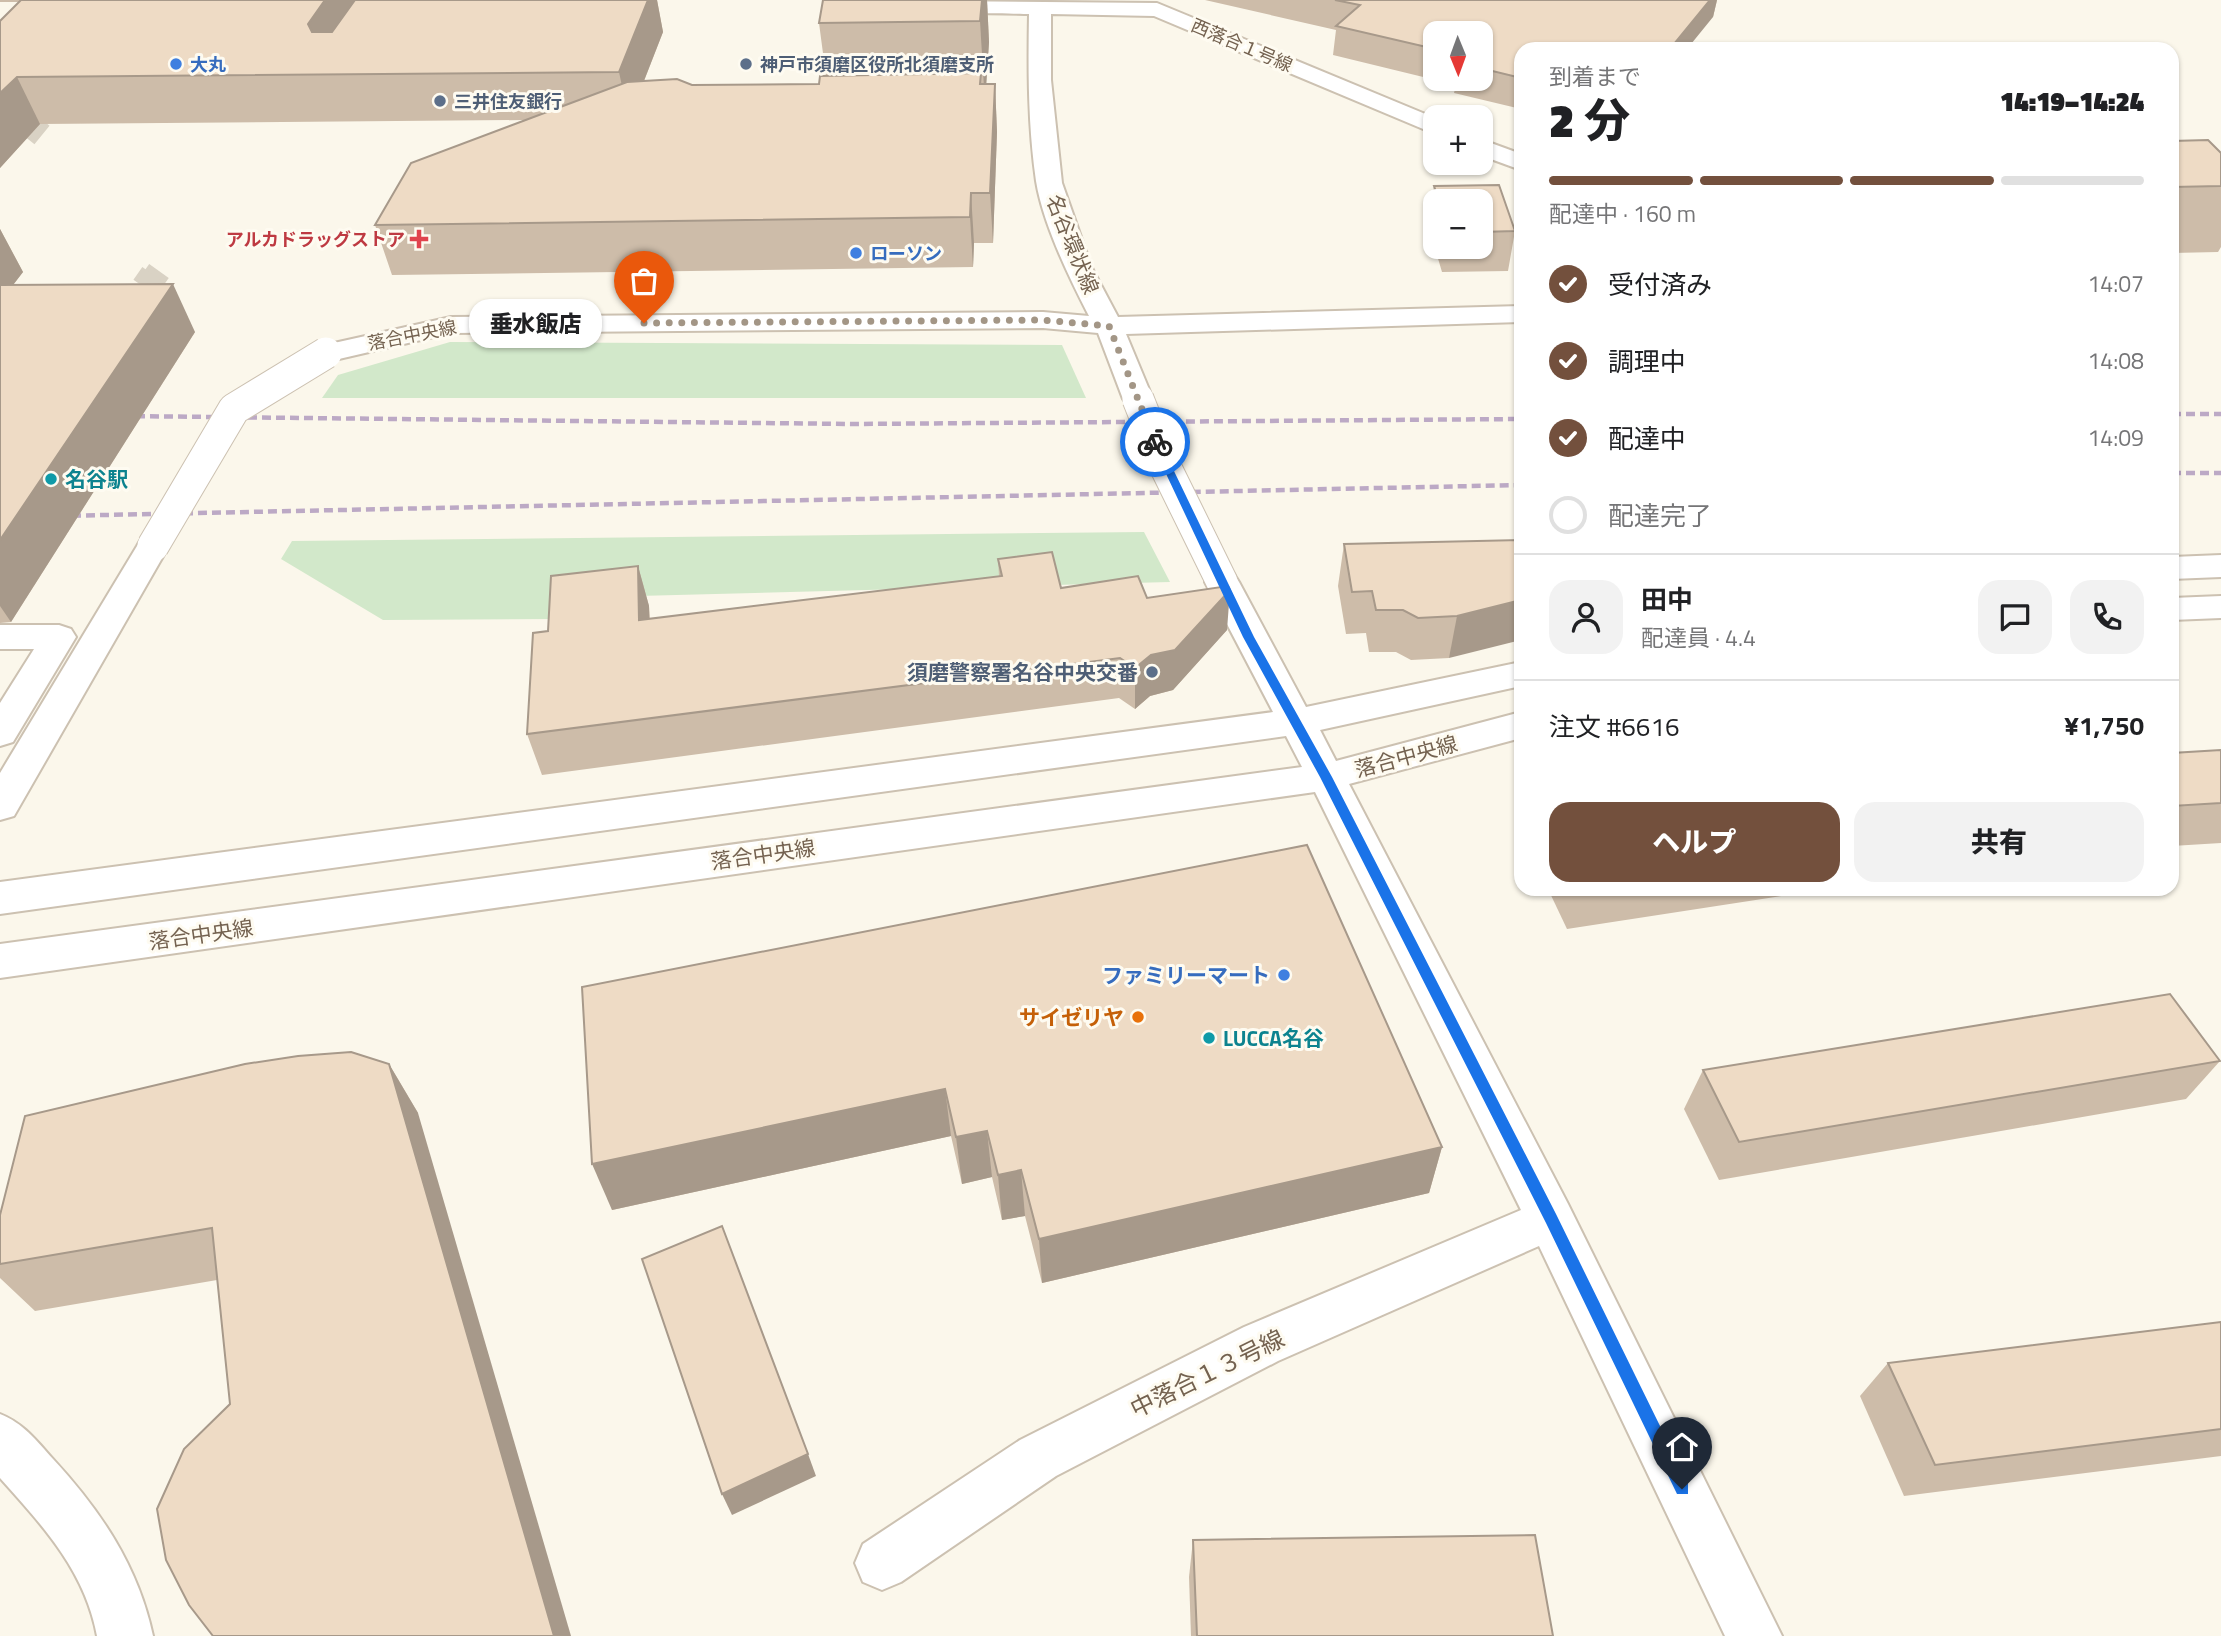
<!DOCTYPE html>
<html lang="ja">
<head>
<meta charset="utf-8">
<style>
  body { margin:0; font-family:"Titillium Web","Noto Sans JP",sans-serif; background:#f2f2f2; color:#202124; height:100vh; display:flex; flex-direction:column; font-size:26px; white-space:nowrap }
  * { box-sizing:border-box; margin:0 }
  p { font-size:23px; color:#757577 }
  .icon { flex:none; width:38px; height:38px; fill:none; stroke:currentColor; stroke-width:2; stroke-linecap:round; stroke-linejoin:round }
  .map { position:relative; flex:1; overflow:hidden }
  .details { position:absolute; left:1514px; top:42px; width:665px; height:854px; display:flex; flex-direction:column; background:#fff; border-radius:21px; box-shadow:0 2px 5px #0004 }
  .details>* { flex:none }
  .needle { width:46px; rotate:179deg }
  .buttons { position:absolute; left:1423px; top:21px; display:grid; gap:14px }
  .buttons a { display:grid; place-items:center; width:70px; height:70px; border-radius:14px; background:#fff; box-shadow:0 2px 5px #0004; font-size:35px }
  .pin { position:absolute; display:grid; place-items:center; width:60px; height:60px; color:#fff; margin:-72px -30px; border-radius:50% 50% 50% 0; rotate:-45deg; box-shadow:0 0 7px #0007 }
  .pin .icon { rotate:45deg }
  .courier { position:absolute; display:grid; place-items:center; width:70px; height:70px; margin:-35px; border:5px solid #1a73e8; border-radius:50%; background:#fff; color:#222; box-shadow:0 2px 9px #0007 }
  .bubble { position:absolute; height:49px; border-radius:21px; background:#fff; box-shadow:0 2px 5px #0004; font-size:23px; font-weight:800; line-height:49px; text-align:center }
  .head em { font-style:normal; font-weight:800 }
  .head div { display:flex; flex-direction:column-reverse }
  .head { display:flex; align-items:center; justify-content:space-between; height:119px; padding:0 35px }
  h1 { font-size:46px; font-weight:800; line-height:52px }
  .bar { display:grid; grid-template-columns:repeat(4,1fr); gap:10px 7px; align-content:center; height:84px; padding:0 35px }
  .bar i { height:9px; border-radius:5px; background:#e0e0e0 }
  .bar .current { background:#73503d }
  .bar p { grid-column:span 4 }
  .line { display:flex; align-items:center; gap:18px; padding:0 35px; border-top:2px solid #e0e0e0 }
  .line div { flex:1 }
  .round { display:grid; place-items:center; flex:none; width:74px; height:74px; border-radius:21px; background:#f2f2f2 }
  ol { padding:0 35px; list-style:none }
  li { display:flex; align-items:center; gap:21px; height:77px }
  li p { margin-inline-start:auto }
  li .icon { padding:7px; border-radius:50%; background:#73503d; color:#fff; stroke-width:4 }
  li:last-child { color:#757577 }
  li i { width:38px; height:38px; border:4px solid #e0e0e0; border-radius:50% }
  .action { display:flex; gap:14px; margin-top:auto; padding:14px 35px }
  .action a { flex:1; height:80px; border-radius:21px; background:#73503d; color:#fff; font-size:28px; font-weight:800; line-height:80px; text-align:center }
  .action a+a { background:#f2f2f2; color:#202124 }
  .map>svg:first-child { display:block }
  .green { fill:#d2e8ca }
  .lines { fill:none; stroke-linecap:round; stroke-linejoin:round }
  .minor-tunnel-far1 { stroke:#d9d2c4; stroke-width:24; stroke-dasharray:24 12; stroke-linecap:butt }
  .minor-tunnel { stroke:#d9d2c4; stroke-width:31; stroke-dasharray:31 16; stroke-linecap:butt }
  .minor-casing { stroke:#ccc1b1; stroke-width:4 }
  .minor { fill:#fff; fill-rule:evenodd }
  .rail { stroke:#bca9c5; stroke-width:4.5; stroke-dasharray:9 5; stroke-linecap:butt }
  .minor-bridge-casing { stroke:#ccc1b1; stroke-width:33; stroke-linecap:butt }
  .minor-bridge { stroke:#fff; stroke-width:31 }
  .wall { fill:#cdbca9; fill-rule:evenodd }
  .shaded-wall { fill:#a7998a }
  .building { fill:#eedbc5; stroke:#a7998a; stroke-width:2 }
  .route { fill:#1a73e8 }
  .done { stroke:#a39686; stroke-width:7; stroke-dasharray:0 12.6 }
  .shop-dot { fill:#3f7fe0; stroke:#fefbf1; stroke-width:2.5 }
  .service-dot { fill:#5c6f8a; stroke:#fefbf1; stroke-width:2.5 }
  .health-dot { fill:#e0444e; stroke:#fefbf1; stroke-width:2.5 }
  .culture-dot { fill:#0f9aa8; stroke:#fefbf1; stroke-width:2.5 }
  .food-dot { fill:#e8710a; stroke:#fefbf1; stroke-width:2.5 }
  .labels { text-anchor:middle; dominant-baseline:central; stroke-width:6; stroke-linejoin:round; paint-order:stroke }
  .far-street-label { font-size:18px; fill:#746250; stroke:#fefbf1 }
  .far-shop-label { font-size:18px; font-weight:bold; fill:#366cbe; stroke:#fefbf1; text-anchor:start }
  .far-service-label { font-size:18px; font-weight:bold; fill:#4e5e75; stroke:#fefbf1; text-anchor:start }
  .far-health-label { font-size:18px; font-weight:bold; fill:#be3a42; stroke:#fefbf1; text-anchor:end }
  .street-label { font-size:21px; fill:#746250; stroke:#fefbf1 }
  .culture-label { font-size:21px; font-weight:bold; fill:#0d838f; stroke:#fefbf1; text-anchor:start }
  .service-label { font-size:21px; font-weight:bold; fill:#4e5e75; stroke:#fefbf1; text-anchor:end }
  .shop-label { font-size:21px; font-weight:bold; fill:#366cbe; stroke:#fefbf1; text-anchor:end }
  .food-label { font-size:21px; font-weight:bold; fill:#c56008; stroke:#fefbf1; text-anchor:end }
  .near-street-label { font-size:24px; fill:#746250; stroke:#fefbf1 }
</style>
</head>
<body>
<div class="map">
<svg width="2221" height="1636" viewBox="0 0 2221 1636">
  <rect width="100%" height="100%" fill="#fbf7eb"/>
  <!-- green -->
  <g class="green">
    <polygon points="450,342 1062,345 1086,398 322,398 338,375"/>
    <polygon points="1144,532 1170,582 560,598 554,619 383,620 281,559 292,541"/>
  </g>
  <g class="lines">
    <!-- minor-tunnel-far1 -->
    <g class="minor-tunnel-far1">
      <polyline points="0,101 42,135"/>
      <polyline points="154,278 159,271"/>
    </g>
    <!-- minor-tunnel -->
    <polyline class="minor-tunnel" points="119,327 155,276"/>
    <defs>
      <g id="minor">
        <path d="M835,0L1157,3L1435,118V134L1154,16L1051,14V80L1062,183L1092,268L1118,317L1521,306V322L1126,334L1153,399L1149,405L1138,408L1127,405L1123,399L1098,333L1043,328L451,333L326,362L316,359L312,353L316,347L451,317L1043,312L1089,316C1069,277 1043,224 1036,181C1028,125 1028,69 1029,14C1002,13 845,14 835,0Z"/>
        <polygon points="1480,139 1521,154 1521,170 1480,155"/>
        <polygon points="153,536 165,539 169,546 14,816 0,820 0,773 137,546 141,539"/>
        <polygon points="2221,555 2221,577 2172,579 2172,557"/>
        <polygon points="1222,571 1234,574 1239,582 1306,707 1521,662 1521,686 1320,730 1336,761 1521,712 1521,738 1349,784 1568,1204 1782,1636 1725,1636 1539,1246 1278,1361 1056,1476 901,1582 882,1590 863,1582 855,1563 863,1544 1020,1440 1244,1327 1521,1210 1315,792 0,978 0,944 1302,767 1286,736 0,914 0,882 1273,712 1205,582 1210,574"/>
        <polygon points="2221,596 2221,618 2172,620 2172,598"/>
        <polygon points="0,625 59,625 71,629 76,637 13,742 0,746 0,703 34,649 0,649"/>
        <path d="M0,1414C23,1423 36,1440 53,1459C101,1511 138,1566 153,1636H97C85,1571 43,1526 0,1478Z"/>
      </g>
    </defs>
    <!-- minor casing -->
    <use href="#minor" class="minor-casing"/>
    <!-- minor -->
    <use href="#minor" class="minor"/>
    <!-- rail -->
    <g class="rail">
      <polyline points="2172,414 2221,414"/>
      <polyline points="122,416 853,424 1521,419"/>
      <polyline points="2172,473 2221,473"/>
      <polyline points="58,516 1521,485"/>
    </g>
    <defs>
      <g id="minor-bridge">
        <polyline points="1138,399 1163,462 1222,582"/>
        <polyline points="153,546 234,409 326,353"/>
      </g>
    </defs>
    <!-- minor-bridge casing -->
    <use href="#minor-bridge" class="minor-bridge-casing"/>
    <!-- minor-bridge -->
    <use href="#minor-bridge" class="minor-bridge"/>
  </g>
  <!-- wall -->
  <g class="wall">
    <polygon points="0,0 657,0 663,32 644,81 692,85 819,84 826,76 819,23 823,0 987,0 989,42 986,84 995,84 997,132 993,243 974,243 973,267 392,275 375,225 524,120 40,124 0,168 0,21 20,2 0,2"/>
    <path d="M1205,0H1717L1713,17L1521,49V109L1454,93L1456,85L1333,55L1336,30ZM1435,33H1480V79H1435Z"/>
    <polygon points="2172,141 2221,153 2221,247 2218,252 2172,253"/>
    <path d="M1499,185L1515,231L1508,271L1442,272L1428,225L1434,186ZM1435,201H1480V247H1435Z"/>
    <polygon points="0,229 23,272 13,285 195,332 11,622 0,623"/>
    <polygon points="1521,540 1449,658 1411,660 1396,652 1369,652 1366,633 1346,634 1338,586 1344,544"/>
    <polygon points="998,559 1061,588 1147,598 1227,630 1173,690 1150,696 1135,709 1119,698 542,775 527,734 548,631 638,566 649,606 650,619 999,576"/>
    <polygon points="2221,750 2221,843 2172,846 2172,753"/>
    <polygon points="1548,889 1827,889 1567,929"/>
    <polygon points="582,987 1442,1147 1429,1193 1042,1283 1025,1216 1002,1220 992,1177 962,1184 951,1136 612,1210"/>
    <polygon points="2220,1061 2186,1099 1719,1180 1684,1109 1703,1070"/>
    <polygon points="389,1064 418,1113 230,1404 217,1280 35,1311 0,1278 0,1264"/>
    <polygon points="2221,1322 2221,1456 1904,1496 1860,1396 1888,1363"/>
    <polygon points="1193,1540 1553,1636 1191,1636 1189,1577"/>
  </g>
  <!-- shaded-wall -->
  <g class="shaded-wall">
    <polygon points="325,0 372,0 324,71 308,24"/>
    <polygon points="648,0 657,0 663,32 629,119 619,72"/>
    <polygon points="982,0 987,0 989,42 985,104 980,21"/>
    <polygon points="1710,0 1717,0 1713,17 1687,49 1670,49"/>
    <polygon points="17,77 40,124 0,168 0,93"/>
    <polygon points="995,84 997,132 993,243 990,193"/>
    <polygon points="971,193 974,243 973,267 970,217"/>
    <polygon points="0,229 23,272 0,302"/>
    <polygon points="173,284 195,332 11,622 0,606 0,540"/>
    <polygon points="638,566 649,606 650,661 639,620"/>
    <polygon points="1230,590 1227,630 1173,690 1150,696 1135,709 1135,668"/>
    <polygon points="1521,600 1521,640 1449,658 1457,616"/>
    <polygon points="389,1064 418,1113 571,1636 554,1636"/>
    <polygon points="945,1089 951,1136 612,1210 592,1164"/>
    <polygon points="987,1131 992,1177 962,1184 956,1137"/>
    <polygon points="1442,1147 1429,1193 1042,1283 1039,1239"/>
    <polygon points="1021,1170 1025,1216 1002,1220 998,1175"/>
    <polygon points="808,1454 816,1476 732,1515 722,1494"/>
  </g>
  <!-- building -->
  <g class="building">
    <polygon points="21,0 325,0 308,24 312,32 332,32 355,0 648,0 619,72 17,77 0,93 0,21"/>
    <polygon points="823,0 982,0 980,21 819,23"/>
    <polygon points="1335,0 1710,0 1670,49 1521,49 1521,78 1480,68 1480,33 1435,33 1435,49 1336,26 1360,5"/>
    <polygon points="981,73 980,84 995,84 990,193 971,193 970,217 375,225 411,163 627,82 677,79 692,85 819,84 820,76"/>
    <polygon points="2208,140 2221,153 2221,186 2172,187 2172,141"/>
    <polygon points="1499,185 1515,231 1480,232 1480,201 1439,201 1434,186"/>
    <polygon points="173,284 0,540 0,285"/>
    <polygon points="1521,540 1521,600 1457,616 1418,618 1403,610 1376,610 1372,591 1352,592 1344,544"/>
    <polygon points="1052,552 1061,588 1138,576 1147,598 1228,586 1230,590 1175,650 1151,655 1135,668 1120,658 527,734 533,633 548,631 551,576 638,566 639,620 1002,576 998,559"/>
    <polygon points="2221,750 2221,803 2172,806 2172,753"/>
    <polygon points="1307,845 1442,1147 1039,1239 1021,1170 998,1175 987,1131 956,1137 945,1089 592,1164 582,987"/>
    <polygon points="2170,994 2220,1061 1739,1142 1703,1070"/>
    <polygon points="351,1052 389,1064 554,1636 213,1636 189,1605 166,1560 157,1509 184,1449 230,1404 212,1228 0,1264 0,1215 25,1116 245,1064 298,1056"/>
    <polygon points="722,1226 808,1454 722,1494 642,1259"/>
    <polygon points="2221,1322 2221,1429 1935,1465 1888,1363"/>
    <polygon points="1535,1535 1553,1636 1197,1636 1193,1540"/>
  </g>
  <!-- route -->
  <polygon class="route" points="1155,440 1160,442 1254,637 1332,777 1556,1214 1688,1483 1688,1494 1677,1494 1546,1223 1320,777 1243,637 1151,442"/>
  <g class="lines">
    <!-- done -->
    <polyline class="done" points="644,323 1043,320 1109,326 1155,442"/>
  </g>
  <!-- markers -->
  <g class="shop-dot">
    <circle cx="176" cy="64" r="7"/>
    <circle cx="856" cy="253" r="7"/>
    <circle cx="1284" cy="975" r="7"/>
  </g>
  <g class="service-dot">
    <circle cx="746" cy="64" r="7"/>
    <circle cx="440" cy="101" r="7"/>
    <circle cx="1152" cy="672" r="7"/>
  </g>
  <path class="health-dot" d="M415.5 228.5h7v7h7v7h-7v7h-7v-7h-7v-7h7z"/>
  <g class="culture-dot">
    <circle cx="51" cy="479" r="7"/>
    <circle cx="1209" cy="1038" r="7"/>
  </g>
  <circle class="food-dot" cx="1138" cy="1017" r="7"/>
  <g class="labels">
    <!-- far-street labels -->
    <g class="far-street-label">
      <text transform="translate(1242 45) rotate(23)">西落合１号線</text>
      <text transform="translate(412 335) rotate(-11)">落合中央線</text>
    </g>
    <!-- far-shop labels -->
    <g class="far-shop-label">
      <text x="190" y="64">大丸</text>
      <text x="870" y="253">ローソン</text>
    </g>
    <!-- far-service labels -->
    <g class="far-service-label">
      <text x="760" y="64">神戸市須磨区役所北須磨支所</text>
      <text x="454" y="101">三井住友銀行</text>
    </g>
    <!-- far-health labels -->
    <g class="far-health-label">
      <text x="405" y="239">アルカドラッグストア</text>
    </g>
    <!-- street labels -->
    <g class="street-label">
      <text transform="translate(1073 244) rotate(68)">名谷環状線</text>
      <text transform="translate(1406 756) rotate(-15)">落合中央線</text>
      <text transform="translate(763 854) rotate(-8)">落合中央線</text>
      <text transform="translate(201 934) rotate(-8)">落合中央線</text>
    </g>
    <!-- culture labels -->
    <g class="culture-label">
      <text x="65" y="479">名谷駅</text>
      <text x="1223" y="1038">LUCCA名谷</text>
    </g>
    <!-- service labels -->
    <g class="service-label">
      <text x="1138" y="672">須磨警察署名谷中央交番</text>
    </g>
    <!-- shop labels -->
    <g class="shop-label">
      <text x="1270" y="975">ファミリーマート</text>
    </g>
    <!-- food labels -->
    <g class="food-label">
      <text x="1124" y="1017">サイゼリヤ</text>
    </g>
    <!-- near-street labels -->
    <g class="near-street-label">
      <text transform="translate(1207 1373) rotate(-26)">中落合１３号線</text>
    </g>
  </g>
</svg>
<div class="buttons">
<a><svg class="needle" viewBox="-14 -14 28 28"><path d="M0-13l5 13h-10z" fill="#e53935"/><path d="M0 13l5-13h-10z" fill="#757577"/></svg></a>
<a>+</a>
<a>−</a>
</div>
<div class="pin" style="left:644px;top:323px;background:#ea580c"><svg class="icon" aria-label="bag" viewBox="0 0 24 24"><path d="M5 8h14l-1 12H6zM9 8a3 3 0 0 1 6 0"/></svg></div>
<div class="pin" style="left:1682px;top:1489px;background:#1f2937"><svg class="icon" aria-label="home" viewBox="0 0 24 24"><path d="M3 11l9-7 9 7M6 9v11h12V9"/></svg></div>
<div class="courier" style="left:1155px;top:442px"><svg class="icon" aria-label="bike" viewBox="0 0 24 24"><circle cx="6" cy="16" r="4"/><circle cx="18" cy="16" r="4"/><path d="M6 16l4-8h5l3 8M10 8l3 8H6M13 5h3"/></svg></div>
<div class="bubble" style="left:469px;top:299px;width:133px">垂水飯店</div>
<section class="details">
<div class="head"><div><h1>2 分</h1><p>到着まで</p></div><em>14:19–14:24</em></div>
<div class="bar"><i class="current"></i><i class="current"></i><i class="current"></i><i></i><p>配達中 · 160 m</p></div>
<ol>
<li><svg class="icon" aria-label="check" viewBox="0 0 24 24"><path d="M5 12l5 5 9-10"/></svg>受付済み<p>14:07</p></li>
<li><svg class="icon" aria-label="check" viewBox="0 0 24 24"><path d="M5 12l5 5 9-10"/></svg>調理中<p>14:08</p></li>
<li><svg class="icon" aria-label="check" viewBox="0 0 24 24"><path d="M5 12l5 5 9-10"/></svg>配達中<p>14:09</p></li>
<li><i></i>配達完了</li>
</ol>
<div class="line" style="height:126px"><a class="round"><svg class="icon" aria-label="person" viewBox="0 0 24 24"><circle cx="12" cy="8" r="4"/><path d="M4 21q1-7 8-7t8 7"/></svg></a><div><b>田中</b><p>配達員 · 4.4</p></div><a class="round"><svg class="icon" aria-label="chat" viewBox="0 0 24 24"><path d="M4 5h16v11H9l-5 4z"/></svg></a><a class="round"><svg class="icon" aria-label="phone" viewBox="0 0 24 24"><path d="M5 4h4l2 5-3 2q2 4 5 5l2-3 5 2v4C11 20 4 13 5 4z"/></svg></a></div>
<div class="line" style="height:91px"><div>注文 #6616</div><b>¥1,750</b></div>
<div class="action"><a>ヘルプ</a><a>共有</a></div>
</section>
</div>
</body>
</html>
